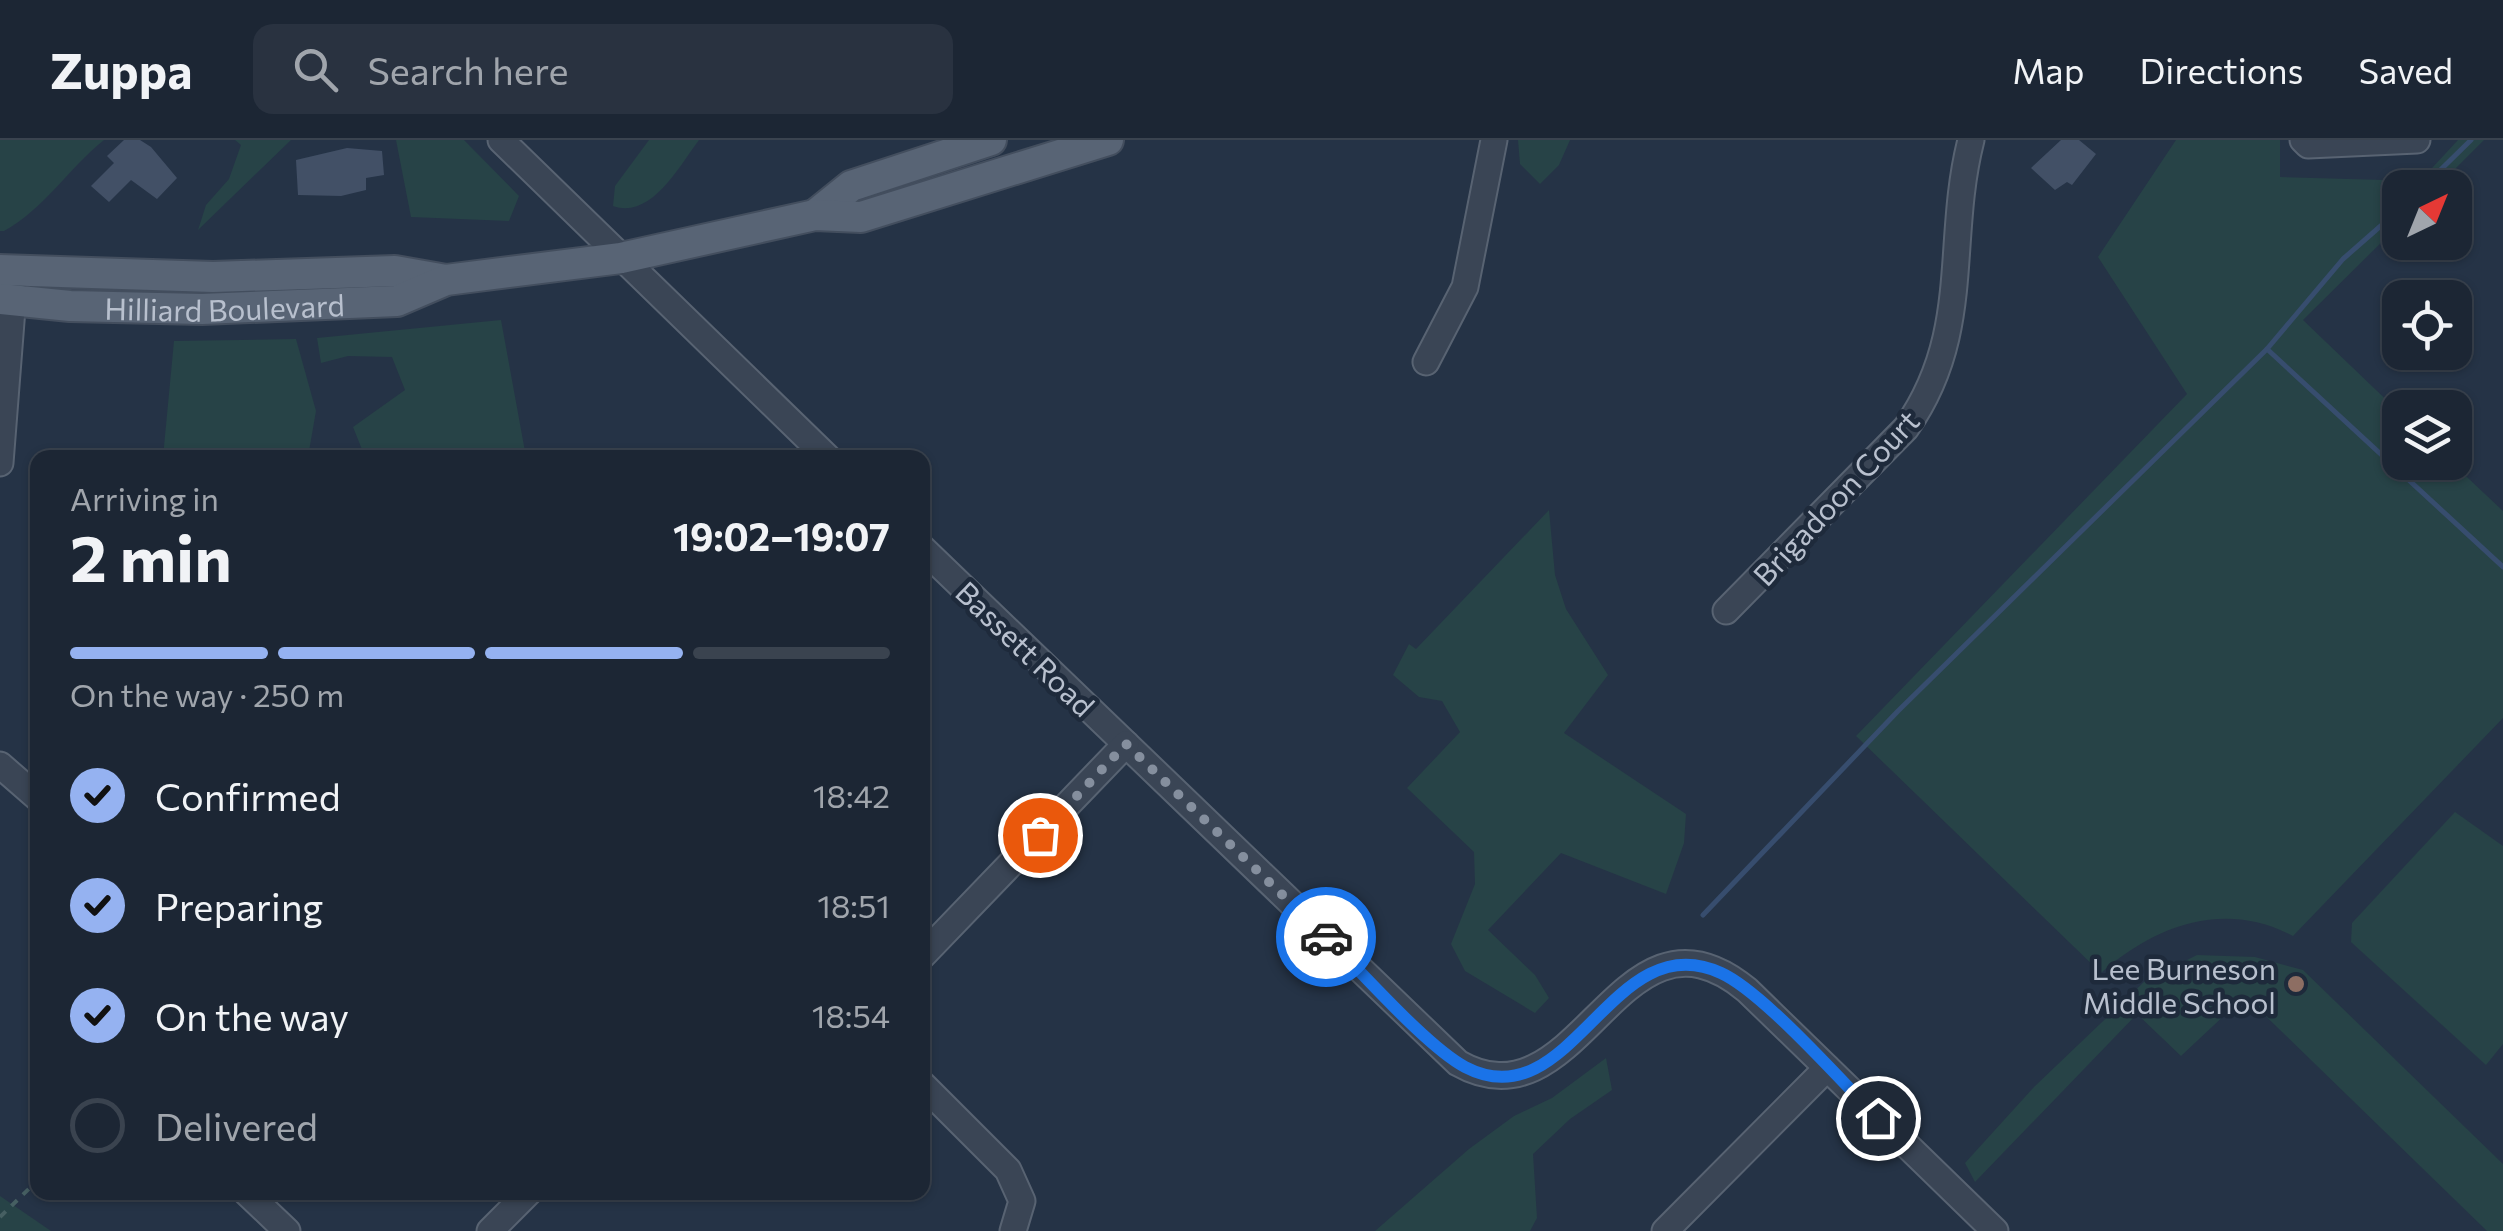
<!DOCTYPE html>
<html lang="en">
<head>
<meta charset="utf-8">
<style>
  body { margin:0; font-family:Commissioner,sans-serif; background:#293240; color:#f1f3f6; height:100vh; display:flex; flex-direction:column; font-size:38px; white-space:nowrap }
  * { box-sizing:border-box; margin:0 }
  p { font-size:32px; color:#a0a5ac }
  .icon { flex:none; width:55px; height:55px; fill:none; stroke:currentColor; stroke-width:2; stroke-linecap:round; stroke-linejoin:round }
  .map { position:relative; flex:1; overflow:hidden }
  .drawer { position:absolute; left:30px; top:310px; width:900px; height:750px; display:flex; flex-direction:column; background:#1c2634; border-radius:20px; box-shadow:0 2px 8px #0004,0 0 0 2px #3a434f }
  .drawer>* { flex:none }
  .needle { width:65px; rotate:43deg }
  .tools { position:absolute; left:2382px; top:30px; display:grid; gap:20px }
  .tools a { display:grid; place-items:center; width:90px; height:90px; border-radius:20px; background:#1c2634; box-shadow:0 2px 8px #0004,0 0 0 2px #3a434f; font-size:50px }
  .pin { position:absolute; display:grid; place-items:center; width:85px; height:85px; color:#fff; margin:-42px; border:5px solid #fff; border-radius:50%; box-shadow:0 2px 10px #0007 }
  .courier { position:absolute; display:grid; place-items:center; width:100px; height:100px; margin:-50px; border:8px solid #1a73e8; border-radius:50%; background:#fff; color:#222; box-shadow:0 2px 12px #0007 }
  .head em { font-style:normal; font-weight:700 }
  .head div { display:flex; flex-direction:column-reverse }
  .head { display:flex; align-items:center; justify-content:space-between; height:170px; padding:0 40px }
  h1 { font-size:65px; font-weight:700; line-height:75px }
  .bar { display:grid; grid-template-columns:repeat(4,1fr); gap:15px 10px; align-content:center; height:120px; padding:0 40px }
  .bar i { height:12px; border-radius:8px; background:#3a434f }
  .bar .selected { background:#95b2f1 }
  .bar p { grid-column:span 4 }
  ol { padding:0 40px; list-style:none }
  li { display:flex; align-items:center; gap:30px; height:110px }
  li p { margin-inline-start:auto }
  li .icon { padding:10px; border-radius:50%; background:#95b2f1; color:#111; stroke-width:4 }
  li:last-child { color:#a0a5ac }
  li i { width:55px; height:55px; border:5px solid #3a434f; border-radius:50% }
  header { display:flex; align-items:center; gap:60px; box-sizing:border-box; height:140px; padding:0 50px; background:#1c2634; border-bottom:2px solid #3a434f }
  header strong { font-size:48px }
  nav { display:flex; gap:55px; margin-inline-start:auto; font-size:35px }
  .search { width:700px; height:90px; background:#293240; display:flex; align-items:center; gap:25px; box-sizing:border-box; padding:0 35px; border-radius:20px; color:#a0a5ac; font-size:38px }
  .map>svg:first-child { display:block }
  .green { fill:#274347 }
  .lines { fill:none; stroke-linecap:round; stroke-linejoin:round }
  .stream { stroke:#374d6e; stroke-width:5 }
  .building { fill:#425066 }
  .minor-casing { stroke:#586372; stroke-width:29 }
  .major-casing { stroke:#434e5e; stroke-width:34 }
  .path { stroke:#465f62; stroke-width:4; stroke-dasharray:8 8; stroke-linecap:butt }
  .minor { stroke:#3a4555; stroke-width:25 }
  .major { stroke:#586475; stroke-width:30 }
  .done { stroke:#858f9e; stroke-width:10; stroke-dasharray:0 18 }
  .route { stroke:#1a73e8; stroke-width:12 }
  .education-dot { fill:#8d6e63; stroke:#1e2a3b; stroke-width:4 }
  .labels { text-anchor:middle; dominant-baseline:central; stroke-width:9; stroke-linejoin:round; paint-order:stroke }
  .street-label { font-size:30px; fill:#b8c0ce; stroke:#1e2a3b }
  .poi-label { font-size:30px; fill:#b8c0ce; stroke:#1e2a3b; text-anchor:end }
</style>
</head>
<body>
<header>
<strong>Zuppa</strong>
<div class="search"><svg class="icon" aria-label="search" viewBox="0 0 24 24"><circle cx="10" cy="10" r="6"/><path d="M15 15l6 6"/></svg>Search here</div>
<nav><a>Map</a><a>Directions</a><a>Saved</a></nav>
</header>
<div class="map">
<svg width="2503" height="1091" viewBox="0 0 2503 1091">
  <rect width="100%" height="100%" fill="#253346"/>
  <!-- green -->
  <g class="green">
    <path d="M0,0H104C68,29 44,69 4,91H0Z"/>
    <polygon points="235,0 291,0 198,90 206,65 229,39 241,5"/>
    <polygon points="396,0 464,0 519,56 509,81 411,77"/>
    <path d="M649,0H699C680,25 651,80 613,66L615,46Z"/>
    <polygon points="1518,0 1570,0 1559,25 1540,44 1520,24"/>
    <path d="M2176,0H2280V37L2420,41L2458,0H2484L2437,47L2400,48V84L2303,180L2400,273V322L2452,323L2503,371V578L2293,796C2224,759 2154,786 2101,833L1856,596L2187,254L2098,117Z"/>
    <polygon points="501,180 526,317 365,317 353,287 405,250 392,217 348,216 321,223 317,198"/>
    <polygon points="296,199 316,271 308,317 163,317 174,201"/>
    <polygon points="1549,370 1555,435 1566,469 1608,535 1564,593 1686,674 1684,703 1666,754 1561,713 1488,790 1535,835 1549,858 1535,873 1465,831 1451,804 1475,744 1474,712 1407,648 1460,592 1442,561 1419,557 1393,535 1409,504 1416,509"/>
    <polygon points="2455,672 2503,706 2503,904 2486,925 2351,802 2352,783"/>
    <polygon points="2197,815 2255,817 2303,830 2503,1024 2503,1091 2487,1091 2245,856 2181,916 2137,874 1975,1042 1965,1023 2034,947 2145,841"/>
    <polygon points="1606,918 1612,950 1570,979 1533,1014 1537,1078 1530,1091 1375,1091 1469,1009 1514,976 1552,958"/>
    <polygon points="0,1056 51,1091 0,1091"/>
  </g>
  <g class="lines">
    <!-- stream -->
    <g class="stream">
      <polyline points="2422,48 2471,0"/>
      <polyline points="2267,209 2503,427"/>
      <polyline points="1703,775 1898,571 2267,209 2343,119 2400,69"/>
    </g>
  </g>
  <!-- building -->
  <g class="building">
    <polygon points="124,0 140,0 151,7 177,38 157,59 131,40 109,62 91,46 114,23 107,16"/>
    <polygon points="2061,0 2079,0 2096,14 2072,45 2067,42 2055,50 2031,28"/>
    <polygon points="347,8 382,11 384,35 366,38 366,50 341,56 298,55 296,20"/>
  </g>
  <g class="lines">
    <defs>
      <g id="minor">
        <polyline points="501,0 828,318"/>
        <polyline points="2303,0 2308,5 2417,0"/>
        <polyline points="1426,222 1465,147 1494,0"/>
        <polyline points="0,323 14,143"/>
        <path d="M922,408L1458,923C1581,993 1619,744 1747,850L1995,1091"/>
        <path d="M1726,471L1906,288C1973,193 1945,102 1971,0"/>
        <polyline points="0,625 38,658"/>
        <polyline points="922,816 1126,604"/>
        <polyline points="922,944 1008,1030 1022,1061 1013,1091"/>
        <polyline points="246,1052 287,1091"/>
        <polyline points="490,1091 529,1052"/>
        <polyline points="1665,1091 1827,928"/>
      </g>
      <g id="major">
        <polyline points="815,75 851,46 991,0"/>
        <polyline points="0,130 213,137 395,131 446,140"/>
        <path id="s1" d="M0,159L70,166L202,169L397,161L446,140L621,118L815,75L861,77L1108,0"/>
      </g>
    </defs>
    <!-- minor casing -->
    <use href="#minor" class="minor-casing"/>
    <!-- major casing -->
    <use href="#major" class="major-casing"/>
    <!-- path -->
    <polyline class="path" points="0,1077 38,1040"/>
    <!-- minor -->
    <use href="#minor" class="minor"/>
    <!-- major -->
    <use href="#major" class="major"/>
  </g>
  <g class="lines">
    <!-- done -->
    <polyline class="done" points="1040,695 1126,604 1326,797"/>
    <!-- route -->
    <path class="route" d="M1326,797C1361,831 1426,906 1465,927C1572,983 1611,782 1721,833C1763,852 1842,942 1878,978"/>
  </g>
  <!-- markers -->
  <circle class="education-dot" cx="2296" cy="844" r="10"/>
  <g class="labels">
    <!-- street labels -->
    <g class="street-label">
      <text stroke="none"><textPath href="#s1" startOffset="225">Hilliard Boulevard</textPath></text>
      <text transform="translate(1835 357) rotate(-47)">Brigadoon Court</text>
      <text transform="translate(1026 508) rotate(44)">Bassett Road</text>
    </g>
    <!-- poi labels -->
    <g class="poi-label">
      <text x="2276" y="827">Lee Burneson<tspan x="2276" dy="34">Middle School</tspan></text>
    </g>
  </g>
</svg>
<div class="tools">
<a><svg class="needle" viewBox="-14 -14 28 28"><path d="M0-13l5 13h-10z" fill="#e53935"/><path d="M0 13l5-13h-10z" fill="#a0a5ac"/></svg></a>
<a><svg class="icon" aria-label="locate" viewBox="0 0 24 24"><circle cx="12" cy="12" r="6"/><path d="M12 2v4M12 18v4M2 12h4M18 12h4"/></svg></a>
<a><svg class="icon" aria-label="layers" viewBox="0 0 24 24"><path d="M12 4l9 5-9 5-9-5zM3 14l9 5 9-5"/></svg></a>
</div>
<div class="pin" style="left:1040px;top:695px;background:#ea580c"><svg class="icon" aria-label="bag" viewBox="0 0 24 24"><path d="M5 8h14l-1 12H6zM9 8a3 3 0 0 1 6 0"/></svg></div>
<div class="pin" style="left:1878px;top:978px;background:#1f2937"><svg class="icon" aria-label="home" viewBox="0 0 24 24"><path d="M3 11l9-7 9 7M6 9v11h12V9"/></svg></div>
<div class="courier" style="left:1326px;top:797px"><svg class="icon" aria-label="car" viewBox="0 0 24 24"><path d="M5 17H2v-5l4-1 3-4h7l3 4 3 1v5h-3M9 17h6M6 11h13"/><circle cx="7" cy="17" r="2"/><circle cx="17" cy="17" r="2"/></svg></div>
<section class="drawer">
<div class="head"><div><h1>2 min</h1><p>Arriving in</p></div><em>19:02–19:07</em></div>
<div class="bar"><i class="selected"></i><i class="selected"></i><i class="selected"></i><i></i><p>On the way · 250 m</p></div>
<ol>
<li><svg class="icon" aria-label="check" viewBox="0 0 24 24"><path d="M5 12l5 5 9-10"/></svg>Confirmed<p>18:42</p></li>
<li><svg class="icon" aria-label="check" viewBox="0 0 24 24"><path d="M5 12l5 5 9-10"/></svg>Preparing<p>18:51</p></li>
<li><svg class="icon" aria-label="check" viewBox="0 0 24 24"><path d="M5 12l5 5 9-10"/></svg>On the way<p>18:54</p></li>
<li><i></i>Delivered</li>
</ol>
</section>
</div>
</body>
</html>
